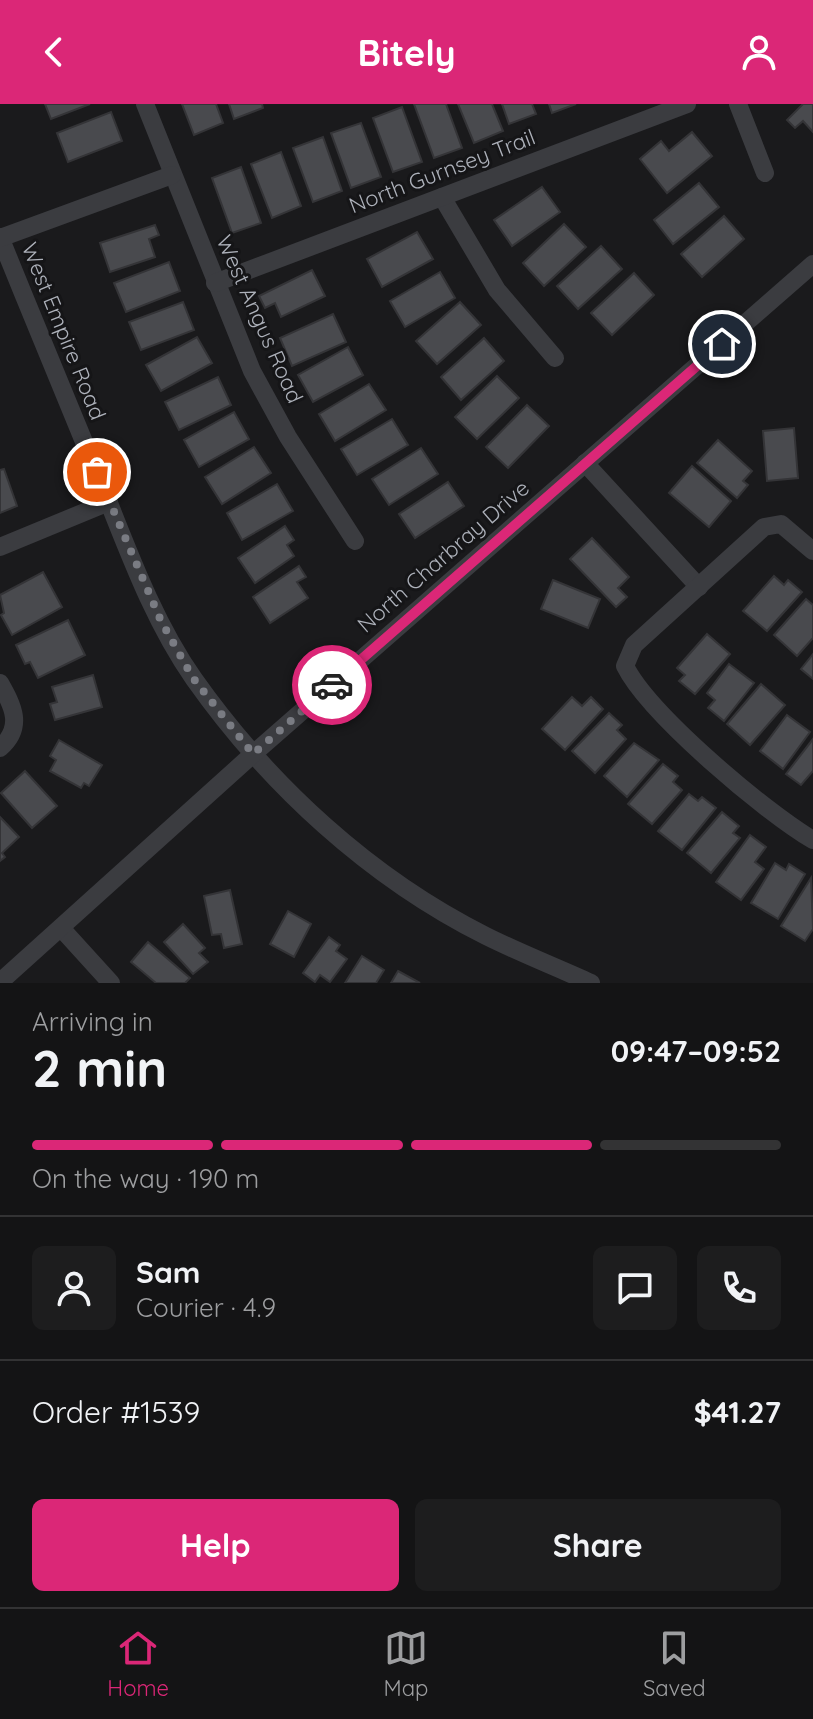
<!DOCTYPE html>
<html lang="en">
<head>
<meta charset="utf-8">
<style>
  body { margin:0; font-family:Quicksand,sans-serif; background:#1d1d1e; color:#f1f3f6; height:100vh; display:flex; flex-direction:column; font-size:30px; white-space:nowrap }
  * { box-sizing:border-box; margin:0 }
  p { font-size:26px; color:#9d9ea0 }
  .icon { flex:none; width:44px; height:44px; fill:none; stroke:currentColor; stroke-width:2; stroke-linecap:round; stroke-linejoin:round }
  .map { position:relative; height:879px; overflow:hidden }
  .panel { display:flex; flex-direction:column; background:#141415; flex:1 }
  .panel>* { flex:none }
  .pin { position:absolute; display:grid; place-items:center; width:68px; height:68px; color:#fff; margin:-34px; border:4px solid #fff; border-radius:50%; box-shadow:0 2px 8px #0007 }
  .courier { position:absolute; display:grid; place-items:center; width:80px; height:80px; margin:-40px; border:6px solid #db2777; border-radius:50%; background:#fff; color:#222; box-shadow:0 2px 10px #0007 }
  .headline em { font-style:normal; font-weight:800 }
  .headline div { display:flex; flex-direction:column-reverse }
  .headline { display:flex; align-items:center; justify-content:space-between; height:136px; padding:0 32px }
  h1 { font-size:52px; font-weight:800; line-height:60px }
  .bar { display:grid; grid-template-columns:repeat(4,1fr); gap:12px 8px; align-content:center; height:96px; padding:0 32px }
  .bar i { height:10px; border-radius:6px; background:#333334 }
  .bar .selected { background:#db2777 }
  .bar p { grid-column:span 4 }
  .line { display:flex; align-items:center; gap:20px; padding:0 32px; border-top:2px solid #333334 }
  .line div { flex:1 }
  .round { display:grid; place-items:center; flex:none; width:84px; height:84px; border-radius:12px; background:#1d1d1e }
  .primary-button { display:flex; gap:16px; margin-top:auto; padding:16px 32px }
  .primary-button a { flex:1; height:92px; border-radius:12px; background:#db2777; color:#fff; font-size:32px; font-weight:800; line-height:92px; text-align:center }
  .primary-button a+a { background:#1d1d1e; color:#f1f3f6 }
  header { display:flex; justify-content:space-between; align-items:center; height:104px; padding:0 32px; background:#db2777; color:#fff; font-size:36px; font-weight:800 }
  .dock { display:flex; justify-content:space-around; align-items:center; height:112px; border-top:2px solid #333334; background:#141415; font-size:22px; color:#9d9ea0 }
  .dock a { display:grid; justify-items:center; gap:4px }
  .dock .selected { color:#db2777 }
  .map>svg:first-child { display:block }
  .building { fill:#494a4e; stroke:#343437; stroke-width:2 }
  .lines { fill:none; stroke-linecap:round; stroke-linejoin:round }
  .minor { stroke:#3b3c40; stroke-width:18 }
  .done { stroke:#7a7c83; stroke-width:8; stroke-dasharray:0 14.4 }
  .route { stroke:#db2777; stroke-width:10 }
  .labels { text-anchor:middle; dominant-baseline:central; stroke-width:6; stroke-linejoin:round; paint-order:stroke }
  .street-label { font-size:22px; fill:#adb1ba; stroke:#151517 }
</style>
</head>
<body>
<header><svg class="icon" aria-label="back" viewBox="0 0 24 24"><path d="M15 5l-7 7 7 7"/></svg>Bitely<svg class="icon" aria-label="person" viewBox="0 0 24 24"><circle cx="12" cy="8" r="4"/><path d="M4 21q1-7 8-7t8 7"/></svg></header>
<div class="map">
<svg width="813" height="879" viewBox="0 0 813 879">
  <rect width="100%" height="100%" fill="#1a1a1c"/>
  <!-- building -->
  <g class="building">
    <polygon points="45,0 90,0 51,15"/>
    <polygon points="182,0 216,0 223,19 194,31"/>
    <polygon points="229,0 262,0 263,4 234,15"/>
    <polygon points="414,0 446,0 462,44 434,54"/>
    <polygon points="458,0 492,0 503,27 474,39"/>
    <polygon points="502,0 532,0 536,10 509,20"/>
    <polygon points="549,0 576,0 552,9"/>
    <polygon points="803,0 813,0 813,28 803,17 795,24 787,16"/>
    <polygon points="402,3 422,58 393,68 373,14"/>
    <polygon points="111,8 122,37 68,58 57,29"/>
    <polygon points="361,19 381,73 351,84 331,29"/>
    <polygon points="692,28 712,52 667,89 640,55 661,37 669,47"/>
    <polygon points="323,33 342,87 313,98 293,44"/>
    <polygon points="281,48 301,102 272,114 251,60"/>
    <polygon points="241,63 261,119 232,129 212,74"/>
    <polygon points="699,79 719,103 673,140 654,116"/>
    <polygon points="542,83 560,108 512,142 494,116"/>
    <polygon points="724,112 744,135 702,173 681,150"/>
    <polygon points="564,120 586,143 544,182 523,159"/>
    <polygon points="155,121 159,131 149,135 155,153 110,168 100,139"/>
    <polygon points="417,128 433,155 382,183 367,155"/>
    <polygon points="601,142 622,165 578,205 557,182"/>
    <polygon points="169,158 180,187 126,208 114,179"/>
    <polygon points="312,166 325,192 281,213 275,199 265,204 259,192"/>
    <polygon points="440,168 455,194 405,223 390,197"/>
    <polygon points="634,169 654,191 612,231 591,209"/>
    <polygon points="183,198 194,226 141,246 129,218"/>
    <polygon points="460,198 481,221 437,260 416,237"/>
    <polygon points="333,210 346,238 292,262 280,234"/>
    <polygon points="197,233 212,259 161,287 146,261"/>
    <polygon points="484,234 504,257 461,296 441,273"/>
    <polygon points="348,243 363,271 313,298 298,271"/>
    <polygon points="497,272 519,294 477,335 455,313"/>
    <polygon points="218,273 231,301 179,326 165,298"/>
    <polygon points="369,280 386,306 335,337 319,310"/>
    <polygon points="527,301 549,322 508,364 486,343"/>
    <polygon points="234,308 249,335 199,363 184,336"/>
    <polygon points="392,315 408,341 357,371 341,345"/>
    <polygon points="794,324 798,374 767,377 763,327"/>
    <polygon points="718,336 752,367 743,377 748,381 737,394 697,359"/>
    <polygon points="254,343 271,369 222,400 205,373"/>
    <polygon points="421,344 438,370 389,401 372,375"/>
    <polygon points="692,362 731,397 709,423 669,389"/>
    <polygon points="4,365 17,402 0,409 0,366"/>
    <polygon points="448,378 464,402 415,434 399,410"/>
    <polygon points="277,380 293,407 242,436 227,409"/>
    <polygon points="285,422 294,436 287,441 294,452 255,479 238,454"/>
    <polygon points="592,434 629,473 618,484 627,493 616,503 570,455"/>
    <polygon points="299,462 306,473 297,478 308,494 270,519 253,493"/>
    <polygon points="43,468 62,503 12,531 1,511 4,509 0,491"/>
    <polygon points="774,472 784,481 788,476 802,488 767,527 743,507"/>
    <polygon points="553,476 600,495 588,524 541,505"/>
    <polygon points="806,495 813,501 813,534 797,552 774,531"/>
    <polygon points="68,516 85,551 38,574 30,558 25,560 16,541"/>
    <polygon points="707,530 730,550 695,590 679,577 685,571 677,564"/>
    <polygon points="813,550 813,575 801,565"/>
    <polygon points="729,560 754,579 724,617 708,604 715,596 707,589"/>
    <polygon points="93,571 102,603 55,616 50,600 57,598 52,583"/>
    <polygon points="761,580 785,601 750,641 727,620"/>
    <polygon points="572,593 582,602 591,593 603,605 565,646 542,625"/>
    <polygon points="609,609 622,621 617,626 626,635 595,669 572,647"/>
    <polygon points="787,611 810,628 783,665 760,647"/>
    <polygon points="813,635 813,667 801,681 786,670"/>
    <polygon points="59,636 102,661 89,682 84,679 81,684 50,667 56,656 50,652"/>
    <polygon points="634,639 659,656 627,693 604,672"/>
    <polygon points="663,660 678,672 673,678 682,686 652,720 628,700"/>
    <polygon points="25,667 57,702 32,724 1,689"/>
    <polygon points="689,690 698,697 702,693 716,704 682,746 658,727"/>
    <polygon points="722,708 739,722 733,729 740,734 711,769 687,749"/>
    <polygon points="0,713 19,733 2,749 5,753 0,757"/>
    <polygon points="750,731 766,743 755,758 764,765 741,796 716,778"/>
    <polygon points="775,759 786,766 789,760 805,770 778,815 751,799"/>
    <polygon points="811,774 813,825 805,837 781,822"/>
    <polygon points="230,786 242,840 224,844 221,830 212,831 204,792"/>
    <polygon points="288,807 311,820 294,853 270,840"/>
    <polygon points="183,820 205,844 199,849 208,858 193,870 164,838"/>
    <polygon points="329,833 340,841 336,847 347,855 330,878 320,871 315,878 303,869"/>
    <polygon points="148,838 190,874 185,879 156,879 131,858"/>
    <polygon points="362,852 384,866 376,879 345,879"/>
    <polygon points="398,867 420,879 391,879"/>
  </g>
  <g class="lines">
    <!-- minor -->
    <g class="minor">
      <polyline points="145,0 252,267 288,333 355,437"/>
      <polyline points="738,0 765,69"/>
      <polyline points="442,93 497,186 555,254"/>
      <path d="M0,133C34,217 69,301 103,384C129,449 154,518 194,575C269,681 370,774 486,832C520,849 556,863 591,879"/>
      <polyline points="0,134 172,71"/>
      <polyline points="215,179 687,0"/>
      <polyline points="585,359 699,483"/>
      <polyline points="0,443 109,398"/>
      <path d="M813,447L781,420L764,423L634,541L625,562C649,610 765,708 813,736"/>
      <path d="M0,579C13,602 24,623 0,644"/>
      <polyline points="61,824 111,879"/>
      <polyline points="0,878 253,650 813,160"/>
    </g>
  </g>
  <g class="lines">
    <!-- done -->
    <polyline class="done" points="97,368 161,517 193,574 253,650 332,581"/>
    <!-- route -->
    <polyline class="route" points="332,581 722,240"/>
  </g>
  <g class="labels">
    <!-- street labels -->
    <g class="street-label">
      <text transform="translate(442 67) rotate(-21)">North Gurnsey Trail</text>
      <text transform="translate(260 215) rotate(66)">West Angus Road</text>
      <text transform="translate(64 227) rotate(68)">West Empire Road</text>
      <text transform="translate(443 452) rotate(-41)">North Charbray Drive</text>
    </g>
  </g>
</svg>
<div class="pin" style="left:97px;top:368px;background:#ea580c"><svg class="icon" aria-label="bag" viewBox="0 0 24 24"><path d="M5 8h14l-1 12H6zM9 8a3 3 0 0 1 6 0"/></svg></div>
<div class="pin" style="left:722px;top:240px;background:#1f2937"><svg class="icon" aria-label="home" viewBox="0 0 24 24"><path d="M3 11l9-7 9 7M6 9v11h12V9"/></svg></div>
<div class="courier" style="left:332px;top:581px"><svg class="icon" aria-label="car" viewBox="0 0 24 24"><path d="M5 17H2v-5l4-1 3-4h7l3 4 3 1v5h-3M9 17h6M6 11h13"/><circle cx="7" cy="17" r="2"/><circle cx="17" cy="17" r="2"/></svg></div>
</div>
<section class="panel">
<div class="headline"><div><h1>2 min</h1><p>Arriving in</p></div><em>09:47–09:52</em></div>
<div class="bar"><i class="selected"></i><i class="selected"></i><i class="selected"></i><i></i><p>On the way · 190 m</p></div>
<div class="line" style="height:144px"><a class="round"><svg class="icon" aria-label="person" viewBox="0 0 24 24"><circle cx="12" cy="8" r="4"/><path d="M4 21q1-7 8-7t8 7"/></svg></a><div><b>Sam</b><p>Courier · 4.9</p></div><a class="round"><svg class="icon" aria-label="chat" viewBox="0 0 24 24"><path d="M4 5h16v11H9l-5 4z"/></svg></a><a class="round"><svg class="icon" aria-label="phone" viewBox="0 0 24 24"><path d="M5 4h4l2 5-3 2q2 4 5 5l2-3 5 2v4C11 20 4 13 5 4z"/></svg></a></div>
<div class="line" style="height:104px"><div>Order #1539</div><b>$41.27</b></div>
<div class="primary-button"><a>Help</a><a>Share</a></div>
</section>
<nav class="dock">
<a class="selected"><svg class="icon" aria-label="home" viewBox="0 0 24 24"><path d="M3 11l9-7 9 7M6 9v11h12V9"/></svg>Home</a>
<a><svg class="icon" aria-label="map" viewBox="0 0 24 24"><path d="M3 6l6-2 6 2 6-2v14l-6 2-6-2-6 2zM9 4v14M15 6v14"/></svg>Map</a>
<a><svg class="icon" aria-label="saved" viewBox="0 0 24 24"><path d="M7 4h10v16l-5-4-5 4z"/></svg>Saved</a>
</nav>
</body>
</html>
